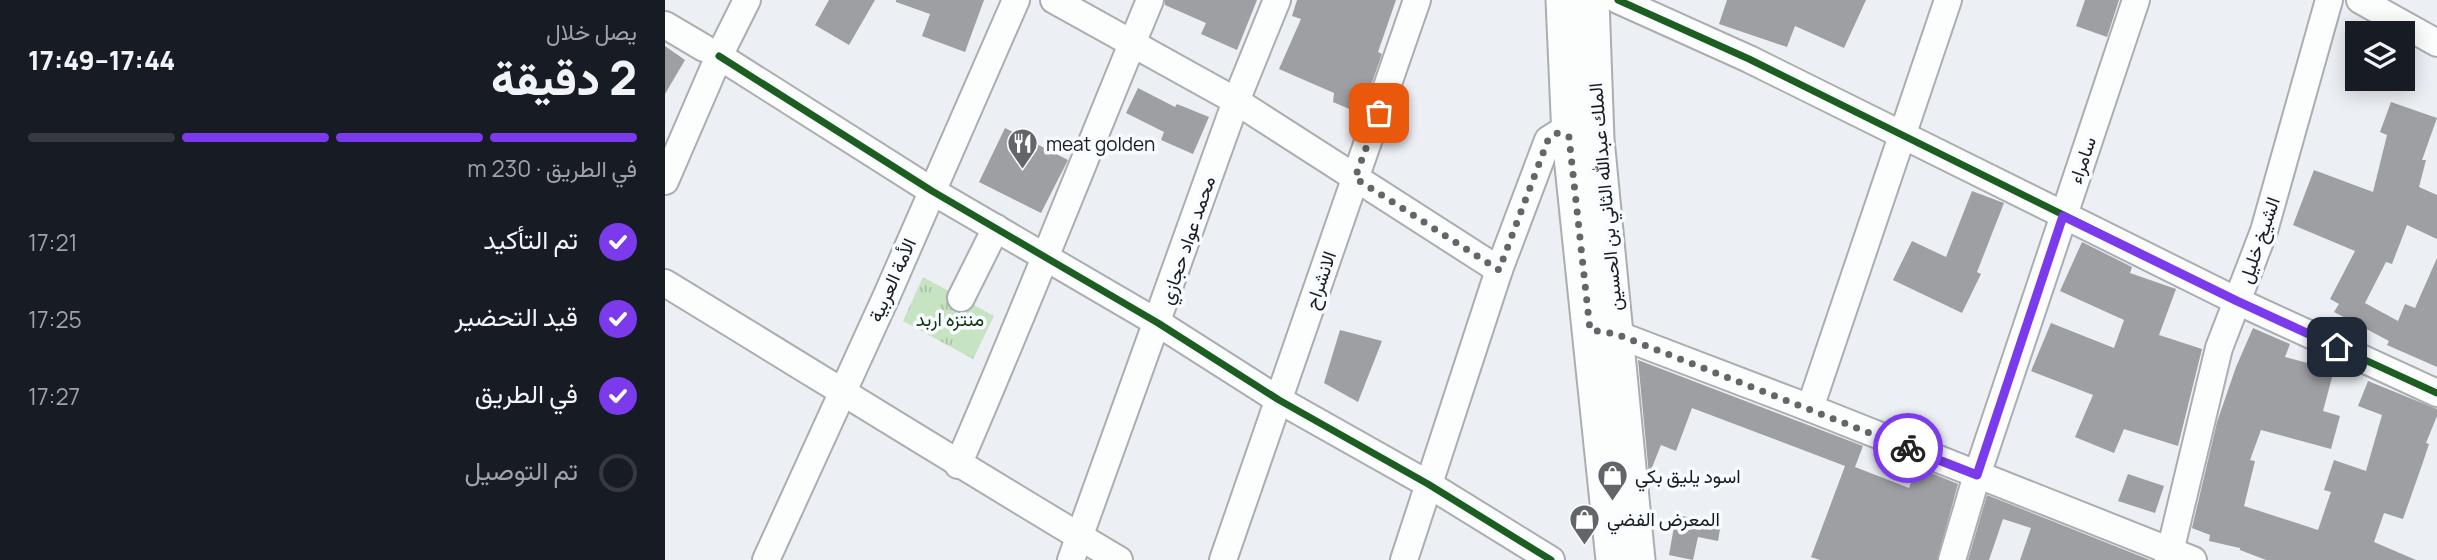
<!DOCTYPE html>
<html lang="ar">
<head>
<meta charset="utf-8">
<style>
  body { margin:0; font-family:Manrope,Vazirmatn,sans-serif; background:#242831; color:#f1f3f6; direction:rtl; height:100vh; display:flex; flex-direction:column; font-size:26px; white-space:nowrap }
  * { box-sizing:border-box; margin:0 }
  p { font-size:23px; color:#9ea1a6 }
  .icon { flex:none; width:38px; height:38px; fill:none; stroke:currentColor; stroke-width:2; stroke-linecap:round; stroke-linejoin:round }
  .map { position:relative; flex:1; overflow:hidden; direction:ltr }
  .side { display:flex; flex-direction:column; background:#171b24; width:665px }
  .side>* { flex:none }
  .buttons { position:absolute; left:1680px; top:21px; display:grid; gap:14px }
  .buttons a { display:grid; place-items:center; width:70px; height:70px; border-radius:0px; background:#171b24; box-shadow:0 4px 18px #0003; font-size:35px }
  .pin { position:absolute; display:grid; place-items:center; width:60px; height:60px; color:#fff; margin:-30px; border-radius:14px; box-shadow:0 4px 10px #0006 }
  .courier { position:absolute; display:grid; place-items:center; width:70px; height:70px; margin:-35px; border:5px solid #7c3aed; border-radius:50%; background:#fff; color:#222; box-shadow:0 2px 9px #0007 }
  .headline em { font-style:normal; font-weight:800 }
  .headline div { display:flex; flex-direction:column-reverse }
  .headline { display:flex; align-items:center; justify-content:space-between; height:119px; padding:0 28px }
  h1 { font-size:46px; font-weight:800; line-height:52px }
  .bar { display:grid; grid-template-columns:repeat(4,1fr); gap:10px 7px; align-content:center; height:84px; padding:0 28px }
  .bar i { height:9px; border-radius:5px; background:#363941 }
  .bar .on { background:#7c3aed }
  .bar p { grid-column:span 4 }
  ol { padding:0 28px; list-style:none }
  li { display:flex; align-items:center; gap:21px; height:77px }
  li p { margin-inline-start:auto }
  li .icon { padding:7px; border-radius:50%; background:#7c3aed; color:#fff; stroke-width:4 }
  li:last-child { color:#9ea1a6 }
  li i { width:38px; height:38px; border:4px solid #363941; border-radius:50% }
  main { display:flex; flex:1; min-height:0 }
  .map>svg:first-child { display:block }
  .grass { fill:url(#grass-tufts) }
  .building { fill:#9d9fa3 }
  .lines { fill:none; stroke-linecap:round; stroke-linejoin:round }
  .minor-casing { stroke:#abadb1; stroke-width:30 }
  .major-casing { stroke:#abadb1; stroke-width:37 }
  .minor { stroke:#fcfdfd; stroke-width:26 }
  .major { stroke:#fcfdfd; stroke-width:33 }
  .cycleway-casing { stroke:#f8fbff; stroke-width:11 }
  .cycleway { stroke:#1b5e20; stroke-width:7 }
  .done { stroke:#636569; stroke-width:7; stroke-dasharray:0 12.6 }
  .route { stroke:#7c3aed; stroke-width:9 }
  .labels { text-anchor:middle; dominant-baseline:central; stroke-width:7; stroke-linejoin:round; paint-order:stroke }
  .poi-label { font-size:19px; fill:#191b1e; stroke:#f8fbff; text-anchor:start }
  .street-label { font-size:19px; fill:#191b1e; stroke:#f8fbff }
  .park-label { font-size:19px; fill:#14370a; stroke:#f8fbff }
</style>
</head>
<body>
<main>
<div class="map">
<svg width="1772" height="560" viewBox="0 0 1772 560">
  <defs>
    <pattern id="grass-tufts" width="24" height="20" patternUnits="userSpaceOnUse" patternTransform="scale(1.75)"><rect width="24" height="20" fill="#c6e3c2"/><path d="M3 7l-1-3M5 7V3M7 7l1-3M15 17l-1-3M17 17v-4M19 17l1-3" fill="none" stroke="#aac2a6"/></pattern>
  </defs>
  <rect width="100%" height="100%" fill="#eceff4"/>
  <!-- grass -->
  <polygon class="grass" points="258,277 329,316 308,359 238,321"/>
  <!-- building -->
  <g class="building">
    <polygon points="164,0 210,0 184,45 150,25"/>
    <polygon points="231,0 319,0 300,52 257,36 265,14 231,2"/>
    <polygon points="500,0 592,0 572,50 536,34 541,23 500,5"/>
    <polygon points="632,0 731,0 713,52 717,54 696,114 668,102 669,93 614,69 636,19 627,16"/>
    <polygon points="1062,0 1201,0 1179,48 1130,26 1122,47 1054,24"/>
    <polygon points="1420,0 1454,0 1442,37 1411,26"/>
    <polygon points="0,46 20,60 0,94"/>
    <polygon points="473,88 510,107 512,104 544,117 528,154 496,140 499,132 461,113"/>
    <polygon points="1726,102 1772,118 1757,160 1761,160 1754,187 1772,195 1772,239 1742,225 1727,264 1721,262 1700,303 1733,321 1740,304 1750,308 1772,258 1772,367 1722,345 1724,341 1669,312 1674,304 1665,299 1690,251 1628,225 1649,170 1708,192 1722,135 1715,132"/>
    <polygon points="340,128 403,160 376,213 314,182"/>
    <polygon points="1307,191 1339,203 1312,272 1316,274 1297,313 1228,280 1247,241 1281,257"/>
    <polygon points="1417,242 1467,267 1465,273 1511,289 1494,335 1537,349 1513,446 1459,429 1449,453 1410,437 1428,395 1366,371 1386,323 1449,348 1459,320 1395,291"/>
    <polygon points="1588,328 1625,344 1620,357 1669,370 1658,411 1675,416 1666,449 1596,430 1585,460 1590,461 1579,506 1653,530 1666,492 1659,490 1669,460 1701,471 1717,415 1693,406 1703,381 1772,409 1772,416 1761,443 1764,444 1757,465 1738,519 1719,513 1709,542 1751,560 1601,560 1575,550 1575,548 1544,541 1545,535 1527,528 1552,422 1571,367"/>
    <polygon points="675,330 717,341 693,402 659,383"/>
    <polygon points="973,360 1198,446 1190,467 1244,488 1252,467 1293,484 1272,560 1155,560 1146,557 1180,466 1027,408 1011,451 996,445 984,475"/>
    <polygon points="1463,474 1499,486 1490,513 1453,501"/>
    <polygon points="1322,495 1485,560 1355,560 1366,528 1338,519 1324,560 1303,560"/>
    <polygon points="1011,515 1056,523 1053,541 1033,537 1028,560 1004,555"/>
  </g>
  <g class="lines">
    <defs>
      <g id="minor">
        <polyline points="389,0 571,101 834,270"/>
        <polyline points="953,0 1084,59 1572,301 1772,393"/>
        <polyline points="1695,0 1772,43"/>
        <polyline points="0,25 39,48"/>
        <polyline points="54,56 267,191 493,323 614,400 763,484 886,560"/>
        <polyline points="0,181 54,56 82,0"/>
        <path d="M0,283C151,375 301,469 454,560"/>
        <polyline points="296,298 331,228"/>
        <polyline points="933,331 951,334 1145,408 1528,560"/>
        <polyline points="1145,408 1283,0"/>
        <path d="M293,465C360,311 421,155 485,0"/>
        <polyline points="101,560 222,295 351,0"/>
        <polyline points="406,560 571,101 612,0"/>
        <polyline points="558,560 752,0"/>
        <polyline points="739,560 834,270 883,140 894,133 904,137"/>
        <polyline points="1287,560 1312,475 1471,0"/>
        <polyline points="1503,560 1554,348 1599,231 1664,0"/>
      </g>
      <g id="major">
        <polyline points="898,0 904,137 948,560"/>
        <polyline points="927,0 932,139 973,560"/>
      </g>
    </defs>
    <!-- minor casing -->
    <use href="#minor" class="minor-casing"/>
    <!-- major casing -->
    <use href="#major" class="major-casing"/>
    <!-- minor -->
    <use href="#minor" class="minor"/>
    <!-- major -->
    <use href="#major" class="major"/>
    <defs>
      <g id="cycleway">
        <polyline points="953,0 1084,59 1572,301 1772,393"/>
        <polyline points="54,56 267,191 493,323 614,400 763,484 886,560"/>
      </g>
    </defs>
    <!-- cycleway casing -->
    <use href="#cycleway" class="cycleway-casing"/>
    <!-- cycleway -->
    <use href="#cycleway" class="cycleway"/>
  </g>
  <g class="lines">
    <!-- done -->
    <path class="done" d="M714,113L690,178L834,270L883,140C889,132 896,131 904,137L925,330L951,334L1243,448"/>
    <!-- route -->
    <polyline class="route" points="1243,448 1312,475 1398,216 1572,301 1672,347"/>
  </g>
  <!-- icons -->
  <defs>
    <symbol id="restaurant-pin" viewBox="-11 -11 22 30"><path d="M0 17L-7.5 6A9.5 9.5 0 1 1 7.5 6Z" fill="#636569" stroke="#f8fbff"/><path d="M-5-6h1v4h1v-4h1v4h1v-4h1v5L-1.5 .5V6h-2V.5L-5-1ZM5-6V6H3V1.5H1.5Q1.5-4 5-6Z" fill="#fff"/></symbol>
    <symbol id="shop-pin" viewBox="-11 -11 22 30"><path d="M0 17L-7.5 6A9.5 9.5 0 1 1 7.5 6Z" fill="#636569" stroke="#f8fbff"/><path d="M-5-2.5h2.3a2.7 3.5 0 0 1 5.4 0H5L5.5 6h-11ZM-1.5-2.5h3a1.5 2.3 0 0 0-3 0Z" fill="#fff"/></symbol>
  </defs>
  <g fill-rule="evenodd">
    <use href="#restaurant-pin" x="340" y="126" width="35" height="47"/>
    <use href="#shop-pin" x="930" y="458" width="35" height="47"/>
    <use href="#shop-pin" x="902" y="502" width="35" height="47"/>
  </g>
  <g class="labels">
    <!-- poi labels -->
    <g class="poi-label">
      <text x="381" y="144">meat golden</text>
      <text x="970" y="476">اسود يليق بكي</text>
      <text x="942" y="519">المعرض الفضي</text>
    </g>
    <!-- street labels -->
    <g class="street-label">
      <text transform="translate(1417 160) rotate(-71)">سامراء</text>
      <text transform="translate(940 197) rotate(-95)">الملك عبدالله الثاني بن الحسين</text>
      <text transform="translate(522 240) rotate(-71)">محمد عواد حجازي</text>
      <text transform="translate(1594 240) rotate(-71)">الشيخ خليل</text>
      <text transform="translate(227 280) rotate(-66)">الأمة العربية</text>
      <text transform="translate(655 280) rotate(-71)">الانشراح</text>
    </g>
    <!-- park labels -->
    <g class="park-label">
      <text x="285" y="319">منتزه اربد</text>
    </g>
  </g>
</svg>
<div class="buttons">
<a><svg class="icon" aria-label="layers" viewBox="0 0 24 24"><path d="M12 4l9 5-9 5-9-5zM3 14l9 5 9-5"/></svg></a>
</div>
<div class="pin" style="left:714px;top:113px;background:#ea580c"><svg class="icon" aria-label="bag" viewBox="0 0 24 24"><path d="M5 8h14l-1 12H6zM9 8a3 3 0 0 1 6 0"/></svg></div>
<div class="pin" style="left:1672px;top:347px;background:#1f2937"><svg class="icon" aria-label="home" viewBox="0 0 24 24"><path d="M3 11l9-7 9 7M6 9v11h12V9"/></svg></div>
<div class="courier" style="left:1243px;top:448px"><svg class="icon" aria-label="bike" viewBox="0 0 24 24"><circle cx="6" cy="16" r="4"/><circle cx="18" cy="16" r="4"/><path d="M6 16l4-8h5l3 8M10 8l3 8H6M13 5h3"/></svg></div>
</div>
<section class="side">
<div class="headline"><div><h1>2 دقيقة</h1><p>يصل خلال</p></div><em>17:44–17:49</em></div>
<div class="bar"><i class="on"></i><i class="on"></i><i class="on"></i><i></i><p>في الطريق · 230 m</p></div>
<ol>
<li><svg class="icon" aria-label="check" viewBox="0 0 24 24"><path d="M5 12l5 5 9-10"/></svg>تم التأكيد<p>17:21</p></li>
<li><svg class="icon" aria-label="check" viewBox="0 0 24 24"><path d="M5 12l5 5 9-10"/></svg>قيد التحضير<p>17:25</p></li>
<li><svg class="icon" aria-label="check" viewBox="0 0 24 24"><path d="M5 12l5 5 9-10"/></svg>في الطريق<p>17:27</p></li>
<li><i></i>تم التوصيل</li>
</ol>
</section>
</main>
</body>
</html>
